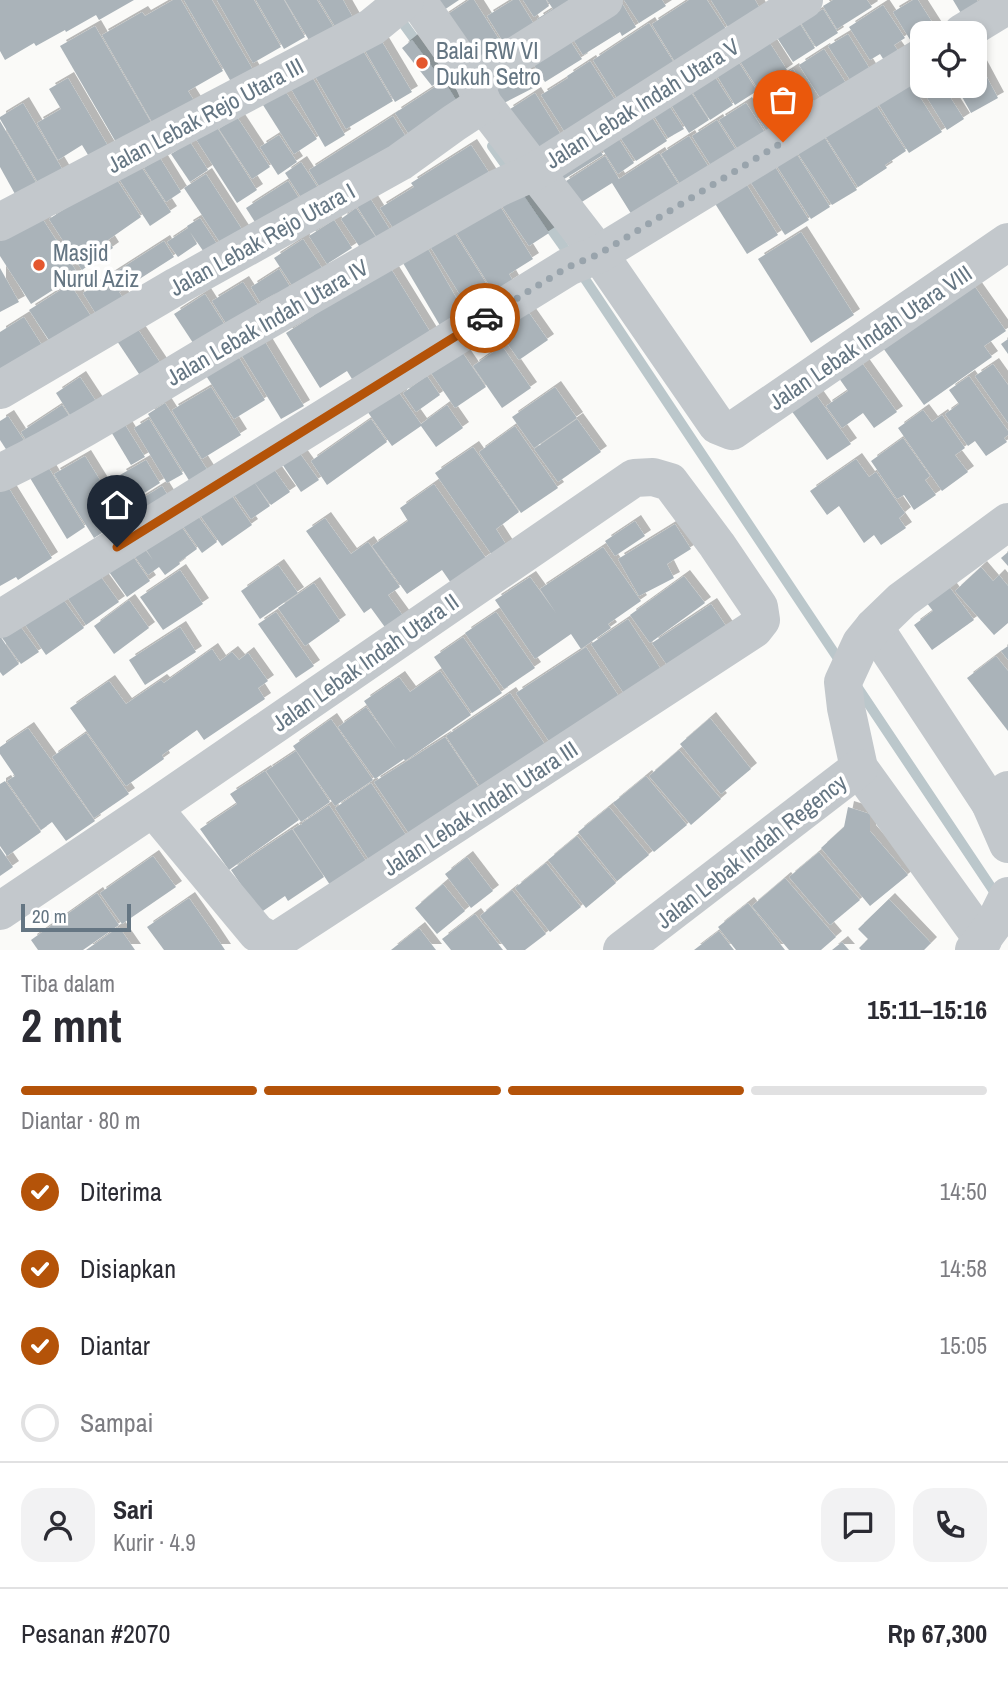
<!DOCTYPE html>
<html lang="id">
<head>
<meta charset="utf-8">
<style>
  body { margin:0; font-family:"Archivo Narrow",sans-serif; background:#f2f2f3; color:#2b2b33; height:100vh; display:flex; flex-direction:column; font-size:26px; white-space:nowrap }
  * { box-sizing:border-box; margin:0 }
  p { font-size:23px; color:#7c7c81 }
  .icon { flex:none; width:38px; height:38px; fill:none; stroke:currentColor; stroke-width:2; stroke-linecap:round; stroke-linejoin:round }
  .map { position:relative; height:950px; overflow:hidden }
  .details { display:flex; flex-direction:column; background:#fff; flex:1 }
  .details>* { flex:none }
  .tools { position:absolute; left:910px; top:21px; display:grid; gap:14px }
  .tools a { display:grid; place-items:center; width:77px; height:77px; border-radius:14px; background:#fff; box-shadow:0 4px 10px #0003; font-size:35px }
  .scale { position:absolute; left:21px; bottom:18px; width:110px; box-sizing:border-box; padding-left:7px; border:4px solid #657683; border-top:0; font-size:19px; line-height:24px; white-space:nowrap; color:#657683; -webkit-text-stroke:5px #fff; paint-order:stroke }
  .pin { position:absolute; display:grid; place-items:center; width:60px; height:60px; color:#fff; margin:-72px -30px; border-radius:50% 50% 50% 0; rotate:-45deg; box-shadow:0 0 7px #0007 }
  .pin .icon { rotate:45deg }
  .courier { position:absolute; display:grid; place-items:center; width:70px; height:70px; margin:-35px; border:5px solid #b45309; border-radius:50%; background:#fff; color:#222; box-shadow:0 2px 9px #0007 }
  .summary em { font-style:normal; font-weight:700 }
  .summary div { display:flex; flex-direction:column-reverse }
  .summary { display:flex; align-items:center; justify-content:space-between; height:119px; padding:0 21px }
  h1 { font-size:46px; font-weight:700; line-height:52px }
  .bar { display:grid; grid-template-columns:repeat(4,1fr); gap:10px 7px; align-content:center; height:84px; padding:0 21px }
  .bar i { height:9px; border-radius:5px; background:#e1e1e2 }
  .bar .current { background:#b45309 }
  .bar p { grid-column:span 4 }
  .line { display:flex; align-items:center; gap:18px; padding:0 21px; border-top:2px solid #e1e1e2 }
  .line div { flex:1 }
  .round { display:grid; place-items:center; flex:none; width:74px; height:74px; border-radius:21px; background:#f2f2f3 }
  ol { padding:0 21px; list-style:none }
  li { display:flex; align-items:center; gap:21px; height:77px }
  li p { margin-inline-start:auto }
  li .icon { padding:7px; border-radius:50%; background:#b45309; color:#fff; stroke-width:4 }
  li:last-child { color:#7c7c81 }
  li i { width:38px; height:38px; border:4px solid #e1e1e2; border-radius:50% }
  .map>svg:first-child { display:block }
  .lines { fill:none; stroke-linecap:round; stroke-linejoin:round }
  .stream { stroke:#bbc7cb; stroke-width:10 }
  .building { fill:#aab3b9; filter:url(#shadow) }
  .minor { stroke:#c3c8cc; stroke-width:38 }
  .done { stroke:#99a4ac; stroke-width:7; stroke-dasharray:0 12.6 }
  .route { stroke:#b45309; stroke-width:9 }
  .poi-dot { fill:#e4572e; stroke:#fff; stroke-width:2.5 }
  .labels { text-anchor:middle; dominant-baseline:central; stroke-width:7; stroke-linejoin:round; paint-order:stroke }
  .poi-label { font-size:23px; fill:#657683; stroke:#fff; text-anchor:start }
  .street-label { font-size:23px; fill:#657683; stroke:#fff }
</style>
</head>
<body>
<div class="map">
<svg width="1008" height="950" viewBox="0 0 1008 950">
  <defs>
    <filter id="shadow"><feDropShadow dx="6" dy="-6" stdDeviation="0" flood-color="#0004"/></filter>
  </defs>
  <rect width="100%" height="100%" fill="#fafaf8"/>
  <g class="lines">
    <!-- stream -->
    <g class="stream">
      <polyline points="397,15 464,107"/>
      <polyline points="492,146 561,243 841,663"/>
      <polyline points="856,685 999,899"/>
    </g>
  </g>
  <!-- building -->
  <g class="building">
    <polygon points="0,0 134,0 99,20 96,15 66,32 65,30 36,46 34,43 5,60 0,51"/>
    <polygon points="173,0 181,0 223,71 188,91 200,110 159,134 102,35 142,12 145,16"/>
    <polygon points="184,0 212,0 256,75 234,87"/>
    <polygon points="217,0 254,0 281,47 253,63"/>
    <polygon points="256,0 284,0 305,37 284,49"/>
    <polygon points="285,0 317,0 337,33 313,47"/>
    <polygon points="319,0 343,0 356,23 339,33"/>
    <polygon points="438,0 459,0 444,10"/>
    <polygon points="469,0 474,0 507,52 476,71 442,18"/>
    <polygon points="513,0 519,0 537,29 507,48 487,16"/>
    <polygon points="523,0 546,0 549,6 534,17"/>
    <polygon points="547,0 568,0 573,9 543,29 537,19 553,9"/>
    <polygon points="620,0 636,27 622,36 620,32 583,55 566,28"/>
    <polygon points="624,0 662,0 666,6 639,23"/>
    <polygon points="689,0 707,0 726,29 675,62 652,24"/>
    <polygon points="711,0 755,0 764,15 733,35"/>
    <polygon points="833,0 867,0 872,7 837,29 823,6"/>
    <polygon points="913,0 918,0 939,33 922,33 922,47 917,51 893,12"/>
    <polygon points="953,0 977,0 983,10 965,20"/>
    <polygon points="883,5 905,38 894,45 902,56 887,65 880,54 870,60 849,27"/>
    <polygon points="823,9 838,33 816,47 801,23"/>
    <polygon points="795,16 815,48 793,62 772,30"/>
    <polygon points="649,23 676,66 622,106 593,60"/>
    <polygon points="95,26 156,131 121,151 60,46"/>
    <polygon points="565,33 582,59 545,82 528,56"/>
    <polygon points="848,34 873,74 854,86 828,46"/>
    <polygon points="378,35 412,92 395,102 362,45"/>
    <polygon points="766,37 787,70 758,89 736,55"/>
    <polygon points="412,40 441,79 432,86 402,48"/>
    <polygon points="362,49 393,101 346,129 315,76"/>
    <polygon points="824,49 851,91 826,107 799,65"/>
    <polygon points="734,55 757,91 735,105 713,69"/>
    <polygon points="975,55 998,98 971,113 956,86 975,86"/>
    <polygon points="525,59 539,85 502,104 488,78"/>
    <polygon points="590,61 620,108 568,137 541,95 568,78 567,76"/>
    <polygon points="793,69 820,111 798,124 772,83"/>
    <polygon points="922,69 922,86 943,86 964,119 947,130 913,75"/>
    <polygon points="711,71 733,105 710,120 688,85"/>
    <polygon points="311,75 345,135 325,147 290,87"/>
    <polygon points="68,78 112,153 93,163 82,145 58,160 37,123 61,109 49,89"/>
    <polygon points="909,80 942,132 909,153 876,100"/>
    <polygon points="444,81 461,108 412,139 395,113"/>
    <polygon points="688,88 709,120 689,133 668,100"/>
    <polygon points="285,91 317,139 294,154 263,105"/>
    <polygon points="535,93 563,138 535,156 507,111"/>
    <polygon points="872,99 906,151 885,165 887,168 858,187 825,136"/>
    <polygon points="666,101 684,129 668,138 651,111"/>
    <polygon points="782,102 799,127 774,143 758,117"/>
    <polygon points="23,103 64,172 40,186 0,119 0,117"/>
    <polygon points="746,103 773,145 746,162 719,120"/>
    <polygon points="648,111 667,141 636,161 616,131"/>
    <polygon points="393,116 411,145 327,199 309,170"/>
    <polygon points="237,117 270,167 252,179 219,129"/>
    <polygon points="717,120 744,163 719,178 692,136"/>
    <polygon points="0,121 41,191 20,203 0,167"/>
    <polygon points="216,126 257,190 237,203 196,139"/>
    <polygon points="615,133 634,163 618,174 599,144"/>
    <polygon points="279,135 297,162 278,175 260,147"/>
    <polygon points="823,135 857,190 832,205 797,152"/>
    <polygon points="689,136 715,177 687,195 661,154"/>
    <polygon points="593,140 603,155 561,181 552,166"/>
    <polygon points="190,142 208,170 190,182 171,154"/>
    <polygon points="471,145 492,177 399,237 380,208 414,187 411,183"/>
    <polygon points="793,148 830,207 811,219 773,160"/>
    <polygon points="659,153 687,198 640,228 612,183 577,205 563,183 605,156 619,179"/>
    <polygon points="160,158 181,192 166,202 144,168"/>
    <polygon points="770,159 809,220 785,235 746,175"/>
    <polygon points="301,162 322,194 306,205 285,173"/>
    <polygon points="140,165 171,212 150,226 119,179"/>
    <polygon points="206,174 243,231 221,244 184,188"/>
    <polygon points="115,177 141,217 108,240 113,248 82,270 49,219"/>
    <polygon points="288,181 302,203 260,230 246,208"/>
    <polygon points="745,182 778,235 747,254 714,202"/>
    <polygon points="515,183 549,233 529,246 495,196"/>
    <polygon points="368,195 392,233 379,241 355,203"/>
    <polygon points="498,203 533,259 509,274 513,281 494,293 456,232"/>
    <polygon points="356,208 377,239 361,249 341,219"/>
    <polygon points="40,215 78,274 31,304 0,256 0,241"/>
    <polygon points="200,218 219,247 206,255 190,232 197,244 178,257 167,242 188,228 187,226"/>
    <polygon points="334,220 352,248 327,264 309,236"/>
    <polygon points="452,229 491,291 467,306 428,243"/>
    <polygon points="801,232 854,315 811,343 758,259"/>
    <polygon points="303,239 326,274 297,293 274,258"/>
    <polygon points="164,241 174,257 119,292 128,305 101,322 83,293"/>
    <polygon points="428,249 469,320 445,334 403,263"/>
    <polygon points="383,256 434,338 352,379 347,371 320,388 286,333 313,316"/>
    <polygon points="0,268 19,302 0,312"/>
    <polygon points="279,269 297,298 234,336 212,301 243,282 258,305 278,292 260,302 251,287"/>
    <polygon points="968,277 1006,331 984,346 992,357 924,405 878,341"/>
    <polygon points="70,284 94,321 54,348 29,310"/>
    <polygon points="205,294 231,335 201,355 174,314"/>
    <polygon points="522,303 548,340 519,360 493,323"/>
    <polygon points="24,317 43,347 0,376 0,332"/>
    <polygon points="137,328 167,373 147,386 117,341"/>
    <polygon points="259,332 304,406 281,419 236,346"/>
    <polygon points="1008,339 1008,354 1001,344"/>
    <polygon points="458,346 486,387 455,408 427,367"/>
    <polygon points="502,346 531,388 502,408 473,366"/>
    <polygon points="233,348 265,400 234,419 201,368"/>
    <polygon points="857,356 897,412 874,428 863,413 842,428 826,406 848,391 834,371"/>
    <polygon points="993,364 1008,385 1008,423 975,376"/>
    <polygon points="427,376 440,395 416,412 403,393"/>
    <polygon points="969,376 1008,431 1008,435 1004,438 1007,442 986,456 975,441 968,446 945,414 959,404 949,390"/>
    <polygon points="80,377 101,409 77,426 56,393"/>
    <polygon points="211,387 241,435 202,459 172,410"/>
    <polygon points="555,387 577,418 534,448 512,417"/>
    <polygon points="812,389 851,444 827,460 788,406"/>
    <polygon points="397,390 421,424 447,405 463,428 436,447 421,426 392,446 367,411"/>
    <polygon points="165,403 208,471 190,482 148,414"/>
    <polygon points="62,405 75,425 33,451 21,432"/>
    <polygon points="923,410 932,422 942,415 965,448 955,455 968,472 942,491 898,428"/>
    <polygon points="117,412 145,457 131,465 104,420"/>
    <polygon points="8,416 29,448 13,460 0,440 0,421"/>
    <polygon points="149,419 183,474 167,483 134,428"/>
    <polygon points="371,419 387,442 327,485 311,461"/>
    <polygon points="577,419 601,452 558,482 534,449"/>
    <polygon points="515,426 558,488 521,513 479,452"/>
    <polygon points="903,438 930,476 925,480 936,495 914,510 904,495 897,499 871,461"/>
    <polygon points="293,444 319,480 301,492 276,455"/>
    <polygon points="473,447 519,512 496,529 507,546 492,555 435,473"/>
    <polygon points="85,456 124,519 94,538 54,474"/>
    <polygon points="856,459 869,477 876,472 905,513 899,518 906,528 881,545 874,535 864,543 839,506 827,515 810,491"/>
    <polygon points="146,460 160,483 135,499 120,475"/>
    <polygon points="268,461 290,492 271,505 252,479 270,506 251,519 228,486"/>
    <polygon points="45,462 85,527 67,539 27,473"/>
    <polygon points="0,474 52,558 18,580 16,577 0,586"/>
    <polygon points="434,484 486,558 451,583 442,570 407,594 372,546 408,521 400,508"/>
    <polygon points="162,486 170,499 138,519 130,506"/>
    <polygon points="230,493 252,525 222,546 200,515"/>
    <polygon points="195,512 217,542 202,553 180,522"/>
    <polygon points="174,516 197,549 179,562 180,564 165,575 159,567 148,575 128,547 138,540 153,560 140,540"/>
    <polygon points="325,518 351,554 368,542 400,587 388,595 404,617 387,630 371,608 364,613 306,531"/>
    <polygon points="635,521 645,536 615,556 605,541"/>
    <polygon points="675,524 691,549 667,564 674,578 639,596 618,559"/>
    <polygon points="603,547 641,601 608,624 611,628 581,649 571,634 535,659 495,600 530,577 556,613 540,589"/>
    <polygon points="128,549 150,581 127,597 104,565"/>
    <polygon points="1008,552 1008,566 1001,558"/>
    <polygon points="278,565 298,593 260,619 241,591"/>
    <polygon points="93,566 119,602 86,625 61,588"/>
    <polygon points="981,567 993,581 999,575 1008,586 1008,623 994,635 955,591"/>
    <polygon points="180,570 203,604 163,630 140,597"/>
    <polygon points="684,576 705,603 650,643 630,615"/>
    <polygon points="945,581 974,620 932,650 914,625 933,611 923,598"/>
    <polygon points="314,583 340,621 305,646 278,608"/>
    <polygon points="57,591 84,628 46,655 20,617"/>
    <polygon points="129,600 149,628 114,654 94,626"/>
    <polygon points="711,604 728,629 669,668 652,643"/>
    <polygon points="276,612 314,666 296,678 258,624"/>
    <polygon points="496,612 535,668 504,689 465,633"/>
    <polygon points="628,619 662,671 625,695 591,644"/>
    <polygon points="17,622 39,652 21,664 0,635"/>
    <polygon points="180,627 196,652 145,685 129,660"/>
    <polygon points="0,636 19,664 3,676 0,672"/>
    <polygon points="463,637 502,693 472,713 434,657"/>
    <polygon points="1008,646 1008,660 1001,651"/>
    <polygon points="586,647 622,701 555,750 516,693"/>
    <polygon points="212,649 220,661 232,652 239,660 248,653 268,681 258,688 265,699 204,740 197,730 162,755 164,759 126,786 70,708 109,681 126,704 161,680 164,683"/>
    <polygon points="996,656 1008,671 1008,731 967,678"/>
    <polygon points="440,671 471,715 405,761 404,759 375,779 338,727 366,707 397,750 364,701 399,677 410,692"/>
    <polygon points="510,693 548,749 481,788 446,736"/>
    <polygon points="710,718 751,769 721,794 680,744"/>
    <polygon points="331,719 373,780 335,806 293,746"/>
    <polygon points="28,728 95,821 66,841 52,822 41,830 7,781 15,776 0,754 0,747"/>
    <polygon points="86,733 129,794 94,818 52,757"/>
    <polygon points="445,737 482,792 412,838 374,782"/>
    <polygon points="679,750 721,799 691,825 649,776"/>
    <polygon points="296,751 330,802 301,822 266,771"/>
    <polygon points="265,771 299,820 229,870 200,829 237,804 230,794"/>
    <polygon points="646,776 687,825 654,852 613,803"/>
    <polygon points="5,781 41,832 7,856 0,846 0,784"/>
    <polygon points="371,783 410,841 373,866 335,808"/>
    <polygon points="329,805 372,870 336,894 293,829 301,824 302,825 302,823"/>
    <polygon points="609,807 649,855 617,881 578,832"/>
    <polygon points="848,807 870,814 870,831 908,875 870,906 821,848 844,827"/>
    <polygon points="292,829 324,877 288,901 285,896 260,913 231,870 256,853 275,881 256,853"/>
    <polygon points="577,836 616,883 586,908 548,860"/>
    <polygon points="0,848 13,867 0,876"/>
    <polygon points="819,852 860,900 830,925 789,877"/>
    <polygon points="153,856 176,887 122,924 100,893"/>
    <polygon points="467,857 493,891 471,908 445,874"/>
    <polygon points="546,863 581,907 550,932 515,888"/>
    <polygon points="785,878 836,937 821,950 789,950 752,906"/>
    <polygon points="443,884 465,911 437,934 415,908"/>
    <polygon points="512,890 546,934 525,950 507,950 480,916"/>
    <polygon points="97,893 119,925 83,950 38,950 31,940"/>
    <polygon points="189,898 213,932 225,950 164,950 147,927"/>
    <polygon points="889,899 931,943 924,950 861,950 859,948 868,939 858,929"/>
    <polygon points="748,903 752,908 785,950 736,950 718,927"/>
    <polygon points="475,914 503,950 451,950 442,939"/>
    <polygon points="119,927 135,950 86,950"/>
    <polygon points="419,928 436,950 391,950"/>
    <polygon points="719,931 734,950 694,950"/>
    <polygon points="842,942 849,950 832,950"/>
  </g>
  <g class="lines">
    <!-- minor -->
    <g class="minor">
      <polyline points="417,0 474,82 483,104 599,254 717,425 732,431 1008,242"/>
      <polyline points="962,33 1008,5"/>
      <polyline points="474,82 604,0"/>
      <polyline points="0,222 372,27 405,0"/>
      <polyline points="0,390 177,286 400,162 454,123 483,104"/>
      <path d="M0,473C80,434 154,386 231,341C320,290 409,239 498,188L534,172L804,0"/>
      <polyline points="0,619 568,267 599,254 922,57"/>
      <polyline points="874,627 990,803"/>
      <polyline points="1008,790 990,803 1008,844"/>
      <polyline points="0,911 153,808 634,478 653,477 670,482 717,545 759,607 761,620 754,629 279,939 268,939 257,933 153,808"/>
      <polyline points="983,940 859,768 846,708 843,682 861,643 874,627 902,600 1008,522"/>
      <polyline points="622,950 859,768"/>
      <polyline points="974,950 995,922 1008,896"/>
    </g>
  </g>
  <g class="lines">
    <!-- done -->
    <polyline class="done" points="485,318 568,267 599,254 783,142"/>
    <!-- route -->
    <polyline class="route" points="117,547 485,318"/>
  </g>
  <!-- markers -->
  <g class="poi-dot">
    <circle cx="422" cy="63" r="7"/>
    <circle cx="39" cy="265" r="7"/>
  </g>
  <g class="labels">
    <!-- poi labels -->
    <g class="poi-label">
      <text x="436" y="50">Balai RW VI<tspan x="436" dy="26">Dukuh Setro</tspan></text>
      <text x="53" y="252">Masjid<tspan x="53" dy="26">Nurul Aziz</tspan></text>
    </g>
    <!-- street labels -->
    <g class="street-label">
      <text transform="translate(642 103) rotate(-32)">Jalan Lebak Indah Utara V</text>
      <text transform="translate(205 115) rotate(-28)">Jalan Lebak Rejo Utara III</text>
      <text transform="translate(262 239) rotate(-29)">Jalan Lebak Rejo Utara I</text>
      <text transform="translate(267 322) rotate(-30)">Jalan Lebak Indah Utara IV</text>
      <text transform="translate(870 337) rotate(-34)">Jalan Lebak Indah Utara VIII</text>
      <text transform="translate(365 662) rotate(-35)">Jalan Lebak Indah Utara II</text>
      <text transform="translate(480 808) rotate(-33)">Jalan Lebak Indah Utara III</text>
      <text transform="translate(751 851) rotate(-38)">Jalan Lebak Indah Regency</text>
    </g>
  </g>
</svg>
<div class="tools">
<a><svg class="icon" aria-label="locate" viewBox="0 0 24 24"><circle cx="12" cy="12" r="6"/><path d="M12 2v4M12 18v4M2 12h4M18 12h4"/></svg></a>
</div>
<div class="scale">20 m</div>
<div class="pin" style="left:783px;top:142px;background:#ea580c"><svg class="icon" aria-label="bag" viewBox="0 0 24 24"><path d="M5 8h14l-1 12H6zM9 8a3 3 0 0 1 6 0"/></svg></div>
<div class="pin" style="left:117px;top:547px;background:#1f2937"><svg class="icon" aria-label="home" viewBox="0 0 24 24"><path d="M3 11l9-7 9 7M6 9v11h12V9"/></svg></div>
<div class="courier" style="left:485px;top:318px"><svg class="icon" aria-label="car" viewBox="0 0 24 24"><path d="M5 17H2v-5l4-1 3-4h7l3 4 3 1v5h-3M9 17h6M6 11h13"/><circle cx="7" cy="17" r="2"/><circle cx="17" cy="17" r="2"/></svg></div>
</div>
<section class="details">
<div class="summary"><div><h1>2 mnt</h1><p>Tiba dalam</p></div><em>15:11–15:16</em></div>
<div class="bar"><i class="current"></i><i class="current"></i><i class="current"></i><i></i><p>Diantar · 80 m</p></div>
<ol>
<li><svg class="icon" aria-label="check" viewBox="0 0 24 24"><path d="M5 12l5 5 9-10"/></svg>Diterima<p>14:50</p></li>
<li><svg class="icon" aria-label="check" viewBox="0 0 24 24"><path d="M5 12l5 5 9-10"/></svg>Disiapkan<p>14:58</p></li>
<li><svg class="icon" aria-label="check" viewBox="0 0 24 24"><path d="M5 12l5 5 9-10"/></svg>Diantar<p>15:05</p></li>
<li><i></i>Sampai</li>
</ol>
<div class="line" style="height:126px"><a class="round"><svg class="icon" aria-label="person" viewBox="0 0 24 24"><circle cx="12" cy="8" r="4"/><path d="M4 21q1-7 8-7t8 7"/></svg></a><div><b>Sari</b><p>Kurir · 4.9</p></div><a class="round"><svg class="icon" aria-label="chat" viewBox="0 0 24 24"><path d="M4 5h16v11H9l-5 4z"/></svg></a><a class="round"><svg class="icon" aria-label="phone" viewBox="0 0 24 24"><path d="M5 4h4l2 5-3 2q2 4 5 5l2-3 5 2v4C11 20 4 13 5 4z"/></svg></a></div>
<div class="line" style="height:91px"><div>Pesanan #2070</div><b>Rp 67,300</b></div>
</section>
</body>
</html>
